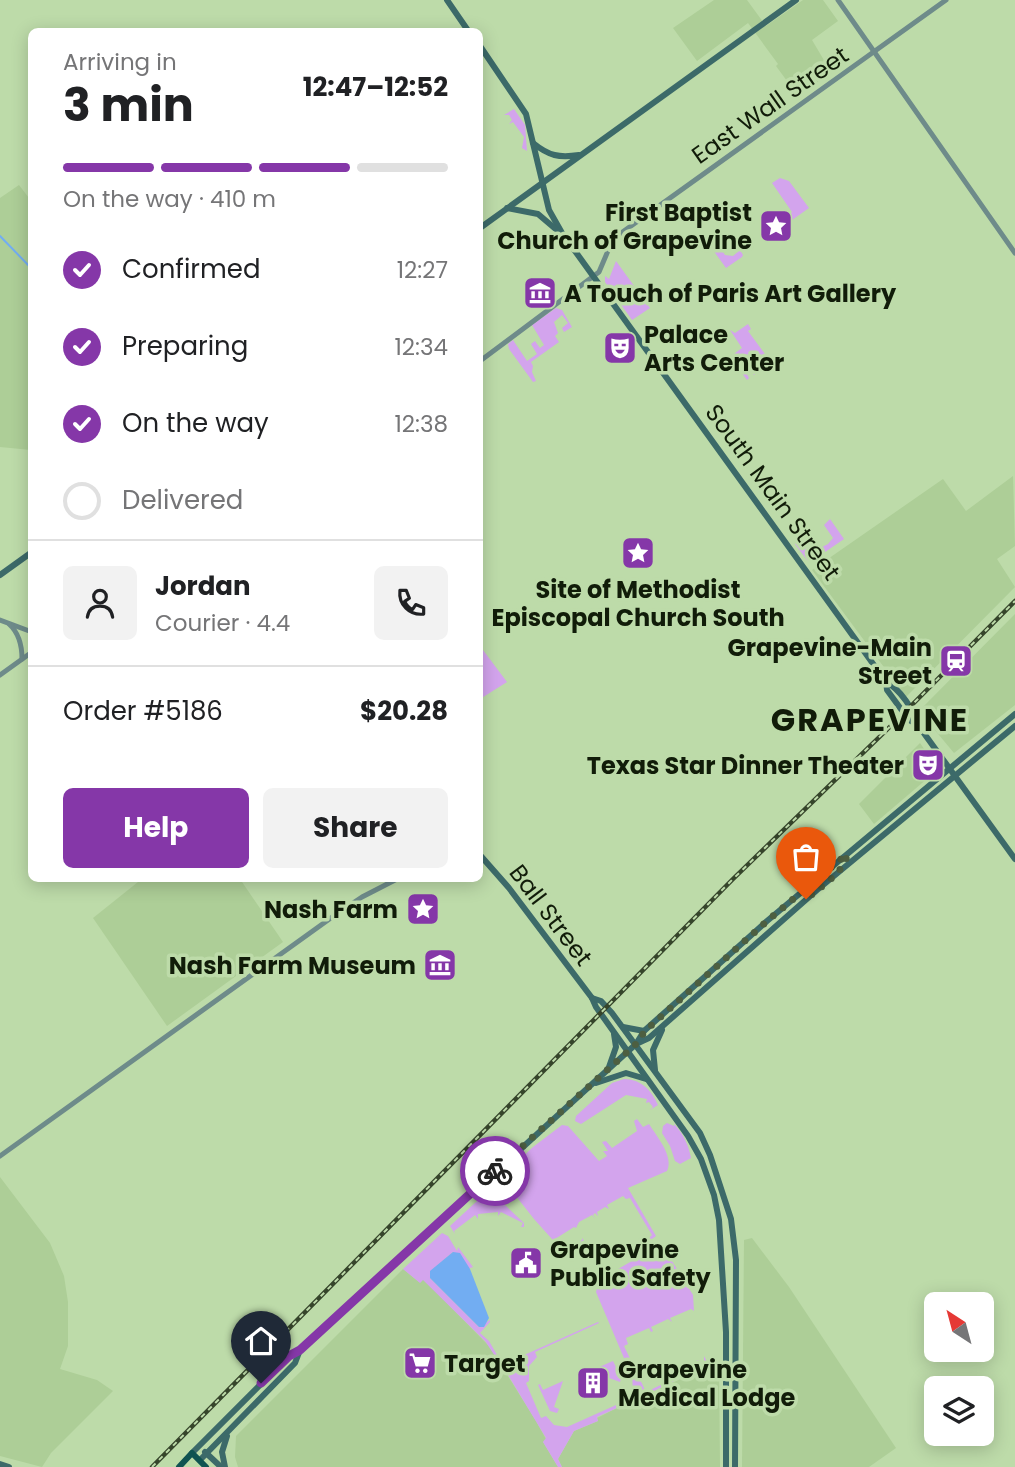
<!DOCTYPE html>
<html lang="en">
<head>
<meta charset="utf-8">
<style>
  body { margin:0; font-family:Poppins,sans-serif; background:#f2f2f2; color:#202124; height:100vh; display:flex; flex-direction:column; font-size:26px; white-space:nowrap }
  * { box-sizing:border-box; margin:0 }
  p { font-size:23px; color:#757577 }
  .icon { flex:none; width:38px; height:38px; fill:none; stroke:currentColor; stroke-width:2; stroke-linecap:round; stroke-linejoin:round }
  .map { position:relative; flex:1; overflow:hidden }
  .sheet { position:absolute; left:28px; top:28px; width:455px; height:854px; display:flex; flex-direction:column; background:#fff; border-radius:10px; box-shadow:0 4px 18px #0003 }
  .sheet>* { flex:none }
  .needle { width:46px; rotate:324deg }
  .fabs { position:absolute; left:924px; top:1292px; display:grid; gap:14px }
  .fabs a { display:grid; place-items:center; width:70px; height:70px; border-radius:10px; background:#fff; box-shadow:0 4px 18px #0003; font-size:35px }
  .pin { position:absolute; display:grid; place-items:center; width:60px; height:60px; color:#fff; margin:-72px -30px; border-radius:50% 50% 50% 0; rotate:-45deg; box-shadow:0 0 7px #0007 }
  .pin .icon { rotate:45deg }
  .courier { position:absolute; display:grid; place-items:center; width:70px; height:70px; margin:-35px; border:5px solid #8537a8; border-radius:50%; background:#fff; color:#222; box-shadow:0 2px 9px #0007 }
  .headline em { font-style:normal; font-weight:700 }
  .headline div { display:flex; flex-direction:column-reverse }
  .headline { display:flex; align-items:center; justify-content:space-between; height:119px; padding:0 35px }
  h1 { font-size:46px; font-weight:700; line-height:52px }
  .bar { display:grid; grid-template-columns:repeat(4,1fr); gap:10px 7px; align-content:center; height:84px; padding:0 35px }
  .bar i { height:9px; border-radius:5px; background:#e0e0e0 }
  .bar .on { background:#8537a8 }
  .bar p { grid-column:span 4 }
  .line { display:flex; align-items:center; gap:18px; padding:0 35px; border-top:2px solid #e0e0e0 }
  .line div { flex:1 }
  .round { display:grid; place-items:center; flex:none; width:74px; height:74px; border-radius:10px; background:#f2f2f2 }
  ol { padding:0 35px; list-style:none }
  li { display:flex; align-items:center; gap:21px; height:77px }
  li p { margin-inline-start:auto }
  li .icon { padding:7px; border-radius:50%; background:#8537a8; color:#fff; stroke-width:4 }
  li:last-child { color:#757577 }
  li i { width:38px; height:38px; border:4px solid #e0e0e0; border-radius:50% }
  .action { display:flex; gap:14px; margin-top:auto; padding:14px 35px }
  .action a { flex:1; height:80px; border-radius:10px; background:#8537a8; color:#fff; font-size:28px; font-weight:700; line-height:80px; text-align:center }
  .action a+a { background:#f2f2f2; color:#202124 }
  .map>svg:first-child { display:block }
  .built { fill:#adce97 }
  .green { fill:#d3a4ed }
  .water { fill:#72adf2 }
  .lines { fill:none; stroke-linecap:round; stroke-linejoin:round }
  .stream { stroke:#72adf2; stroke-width:2 }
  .tertiary { stroke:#6e8b8a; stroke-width:5 }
  .secondary { stroke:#3c6a69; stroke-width:6 }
  .primary { stroke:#0f5351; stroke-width:6 }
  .rail-casing { stroke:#36452b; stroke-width:4.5 }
  .rail { stroke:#bddba9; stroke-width:2; stroke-dasharray:5; stroke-linecap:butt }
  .done { stroke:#4d5f41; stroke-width:7; stroke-dasharray:0 12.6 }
  .route { stroke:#8537a8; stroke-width:9 }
  .labels { text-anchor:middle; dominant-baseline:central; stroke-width:7; stroke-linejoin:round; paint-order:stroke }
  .street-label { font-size:24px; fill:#111c09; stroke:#bddba9 }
  .poi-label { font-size:24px; font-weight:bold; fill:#111c09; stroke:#bddba9; text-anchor:end }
  .district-label { font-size:32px; font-weight:bold; letter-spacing:2px; fill:#111c09; stroke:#bddba9 }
</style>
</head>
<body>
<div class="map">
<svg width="1015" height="1467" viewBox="0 0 1015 1467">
  <rect width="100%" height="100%" fill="#bddba9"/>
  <!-- built -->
  <g class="built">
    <polygon points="714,0 747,0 766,26 803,0 823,0 838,21 812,40 831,72 798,96 776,66 778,64 748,23 697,61 673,28"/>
    <polygon points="19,185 32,202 31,450 0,447 0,198"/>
    <polygon points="1013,476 1015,546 997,559 1015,587 906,697 812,570 943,479 966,511"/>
    <polygon points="1015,614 1015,705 954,753 919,711"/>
    <polygon points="920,743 933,762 935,772 874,824 859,804"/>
    <polygon points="143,878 240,879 283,942 167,1026 93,918"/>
    <polygon points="0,1177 50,1243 64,1276 68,1302 68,1346 60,1369 97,1380 113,1391 51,1453 42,1467 0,1456"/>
    <polygon points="752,1238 789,1287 896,1448 869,1467 742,1467 744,1240"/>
    <polygon points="403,1269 419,1282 423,1279 490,1347 536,1421 546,1439 543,1442 558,1467 238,1467 235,1457 236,1436"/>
    <polygon points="715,1363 719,1365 720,1467 562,1467 558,1459 574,1431 598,1421 597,1418 617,1408 638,1406 635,1404 642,1397"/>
  </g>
  <!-- green -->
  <g class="green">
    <polygon points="514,109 525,125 527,151 522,148 524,137 513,122 509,124 512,120 509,115 504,115"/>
    <polygon points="780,178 789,181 809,208 792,220 789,215 792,212 772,183"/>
    <polygon points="714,238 725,255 733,256 740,250 743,255 742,257 726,268 708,243"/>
    <polygon points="616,261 650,308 632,320 605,282 605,276 609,279"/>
    <polygon points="556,308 562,310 572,327 564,332 562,328 568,323 562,315 554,322 558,333 555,336 559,342 531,362 533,366 532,372 536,381 533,382 509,349 508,344 513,340 527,361 537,354 531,344 535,341 540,348 544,345 532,325"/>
    <polygon points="748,324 751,329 748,331 770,361 773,361 769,364 757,352 750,356 756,365 760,364 763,368 754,375 750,369 754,366 747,361 742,365 749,378 747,380 732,359 727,359 742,348 730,330 735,333"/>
    <polygon points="830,519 844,539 812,561 807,560 795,544 803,538 807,542 814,542 818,549 828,544 833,538 824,525"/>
    <polygon points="480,646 507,682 480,699"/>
    <path d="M624,1079C641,1079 652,1091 658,1105L650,1110L653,1107L649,1102L646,1103L647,1099L626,1095L581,1124L575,1121L576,1116L612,1083Z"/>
    <path d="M637,1119L643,1127L649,1124C657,1137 674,1156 667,1171L628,1188L656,1236L652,1239L649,1238L652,1235L630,1198L626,1199L623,1196L607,1205L609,1209L605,1207L597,1212L598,1216L595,1213L593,1215L595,1218L592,1215L579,1222L576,1228L574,1227L555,1239L565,1251L582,1240V1238L587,1245L583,1244L569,1253L571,1257L569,1258L534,1219L501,1177L533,1147L562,1125L568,1126L599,1161L607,1156L603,1151H608L602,1142L606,1141L612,1148L637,1131L634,1121Z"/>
    <path d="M667,1123L674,1126V1124C684,1134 689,1147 691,1158L680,1164L675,1161L670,1146L662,1133L663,1126Z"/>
    <polygon points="489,1190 524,1223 524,1227 521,1227 523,1223 501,1212 498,1216 498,1212 478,1214 478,1219 475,1215 454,1231 455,1234 450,1226"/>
    <polygon points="442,1233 448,1236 457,1251 458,1247 473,1267 468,1269 453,1252 431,1271 430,1278 479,1327 490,1320 490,1322 480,1333 489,1341 500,1360 497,1359 485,1341 423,1280 420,1283 403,1269"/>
    <polygon points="660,1245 664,1248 693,1295 694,1311 691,1309 670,1318 672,1322 668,1319 651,1327 653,1331 651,1332 649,1328 626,1338 628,1344 624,1346 646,1392 671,1380 668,1376 671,1371 686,1367 688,1373 696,1369 694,1362 698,1360 700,1364 704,1363 704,1356 708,1364 642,1397 635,1404 638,1409 628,1409 628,1407 617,1408 597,1417 598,1421 574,1431 558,1459 562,1467 558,1467 543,1442 546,1438 502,1365 598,1322 599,1323 535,1352 537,1357 529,1366 529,1381 526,1383 541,1418 546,1416 554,1425 567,1427 625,1401 636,1390 633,1389 632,1377 596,1292 599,1282 604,1277"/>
    <polygon points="613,1361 619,1373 623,1372 620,1382 590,1371"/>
    <polygon points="563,1381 554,1407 559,1409 557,1413 550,1411 538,1385 540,1384 543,1390"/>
  </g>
  <!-- water -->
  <polygon class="water" points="453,1252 460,1253 470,1269 489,1318 484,1327 479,1327 430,1278 430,1271"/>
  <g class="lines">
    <!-- stream -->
    <polyline class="stream" points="0,236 32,269"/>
    <!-- tertiary -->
    <g class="tertiary">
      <polyline points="838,0 1015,253"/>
      <polyline points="480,361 599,272 613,239 617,236 946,0"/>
      <polyline points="0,620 32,632"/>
      <path d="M9,624C19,633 22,646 22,659"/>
      <polyline points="0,675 32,652"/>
      <polyline points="0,1156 335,915 362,897 399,878"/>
    </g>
    <!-- secondary -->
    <g class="secondary">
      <polyline points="447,0 469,32"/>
      <polyline points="480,46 526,114 549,210 562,233 866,654 886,682 887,690 909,720 918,725"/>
      <path d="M533,143C549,156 559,158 579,155"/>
      <polyline points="507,208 538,214 558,231"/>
      <polyline points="480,228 796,0"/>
      <polyline points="0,575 32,552"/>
      <path d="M886,682C900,689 914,710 918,725L1015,859"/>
      <polyline points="480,855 509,888 592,998 596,1007 688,1136 701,1159 714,1195 719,1220 726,1332 726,1467"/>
      <polyline points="592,998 601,1001 612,1013 700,1133 710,1155 731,1219 736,1260 735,1467"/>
      <polyline points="623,1027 644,1031"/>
      <polyline points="636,1044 649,1038 817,890 1015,726"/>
      <polyline points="609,1067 616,1047 614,1034"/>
      <polyline points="655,1070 653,1050 662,1030"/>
      <polyline points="596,1083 626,1073 646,1079"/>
      <polyline points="205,1452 221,1467"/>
      <polyline points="192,1453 289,1356 300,1350 591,1085 636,1044 644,1031 767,921 1015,714"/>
      <polyline points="200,1460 295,1363 300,1350"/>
      <polyline points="0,1464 9,1467"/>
      <polyline points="225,1467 222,1452 227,1436"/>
    </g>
    <!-- primary -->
    <polyline class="primary" points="179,1467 192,1453 206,1467"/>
    <defs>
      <g id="rail">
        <polyline points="786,871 825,840"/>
        <polyline points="152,1467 733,879 901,716 1015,601"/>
      </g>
    </defs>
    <!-- rail casing -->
    <use href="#rail" class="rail-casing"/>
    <!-- rail -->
    <use href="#rail" class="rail"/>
  </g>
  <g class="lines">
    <!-- done -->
    <path class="done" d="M495,1171L636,1044L645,1031L767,921L847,854C846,871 819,888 806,899"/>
    <!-- route -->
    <polyline class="route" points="261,1383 289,1356 300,1350 495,1171"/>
  </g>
  <!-- icons -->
  <defs>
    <symbol id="sight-square" viewBox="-11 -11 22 22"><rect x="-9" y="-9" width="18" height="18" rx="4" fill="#8537a8" stroke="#bddba9"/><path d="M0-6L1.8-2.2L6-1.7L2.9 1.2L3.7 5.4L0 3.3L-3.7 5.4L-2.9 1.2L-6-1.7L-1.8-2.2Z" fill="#fff"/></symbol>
    <symbol id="museum-square" viewBox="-11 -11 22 22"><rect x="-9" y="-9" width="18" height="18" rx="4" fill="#8537a8" stroke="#bddba9"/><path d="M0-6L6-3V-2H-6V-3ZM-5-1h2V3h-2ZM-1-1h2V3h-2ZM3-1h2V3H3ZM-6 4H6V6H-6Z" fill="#fff"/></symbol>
    <symbol id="theatre-square" viewBox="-11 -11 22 22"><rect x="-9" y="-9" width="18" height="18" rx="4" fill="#8537a8" stroke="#bddba9"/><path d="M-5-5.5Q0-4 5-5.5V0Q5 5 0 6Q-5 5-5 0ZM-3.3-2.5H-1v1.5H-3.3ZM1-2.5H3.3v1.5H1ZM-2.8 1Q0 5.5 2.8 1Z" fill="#fff"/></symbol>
    <symbol id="station-square" viewBox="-11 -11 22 22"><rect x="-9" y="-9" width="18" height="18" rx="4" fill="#8537a8" stroke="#bddba9"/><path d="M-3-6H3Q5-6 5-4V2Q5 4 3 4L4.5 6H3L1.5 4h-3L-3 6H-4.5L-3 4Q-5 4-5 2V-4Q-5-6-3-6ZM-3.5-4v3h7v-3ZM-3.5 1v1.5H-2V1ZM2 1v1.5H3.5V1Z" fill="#fff"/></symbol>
    <symbol id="civic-square" viewBox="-11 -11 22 22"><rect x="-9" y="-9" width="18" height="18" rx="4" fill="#8537a8" stroke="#bddba9"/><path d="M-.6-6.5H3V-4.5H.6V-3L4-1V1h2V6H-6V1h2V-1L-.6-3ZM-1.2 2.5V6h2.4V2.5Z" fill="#fff"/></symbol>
    <symbol id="supermarket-square" viewBox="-11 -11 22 22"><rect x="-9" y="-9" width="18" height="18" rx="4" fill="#8537a8" stroke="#bddba9"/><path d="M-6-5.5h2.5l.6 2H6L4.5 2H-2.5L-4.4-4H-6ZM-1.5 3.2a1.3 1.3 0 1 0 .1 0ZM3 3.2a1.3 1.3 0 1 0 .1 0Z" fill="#fff"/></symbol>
    <symbol id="building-square" viewBox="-11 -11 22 22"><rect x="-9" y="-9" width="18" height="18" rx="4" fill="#8537a8" stroke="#bddba9"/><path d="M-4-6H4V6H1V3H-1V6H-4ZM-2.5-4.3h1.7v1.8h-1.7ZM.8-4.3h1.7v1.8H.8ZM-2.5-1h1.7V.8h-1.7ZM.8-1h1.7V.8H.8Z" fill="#fff"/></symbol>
  </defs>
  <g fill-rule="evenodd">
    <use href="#sight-square" x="757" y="207" width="38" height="38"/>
    <use href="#museum-square" x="521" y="274" width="38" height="38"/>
    <use href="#theatre-square" x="601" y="329" width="38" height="38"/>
    <use href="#sight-square" x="619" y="534" width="38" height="38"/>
    <use href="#station-square" x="937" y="642" width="38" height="38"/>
    <use href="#theatre-square" x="909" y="746" width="38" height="38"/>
    <use href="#sight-square" x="404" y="890" width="38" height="38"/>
    <use href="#museum-square" x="421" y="946" width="38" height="38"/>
    <use href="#civic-square" x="507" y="1244" width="38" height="38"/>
    <use href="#supermarket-square" x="401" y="1344" width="38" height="38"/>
    <use href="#building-square" x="574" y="1364" width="38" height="38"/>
  </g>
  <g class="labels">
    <!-- street labels -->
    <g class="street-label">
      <text transform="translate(770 105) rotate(-35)">East Wall Street</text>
      <text transform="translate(773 492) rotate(54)">South Main Street</text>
      <text transform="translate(551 915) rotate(53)">Ball Street</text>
    </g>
    <!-- poi labels -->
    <g class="poi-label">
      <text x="752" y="212">First Baptist<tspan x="752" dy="28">Church of Grapevine</tspan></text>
      <text x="564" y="293" text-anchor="start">A Touch of Paris Art Gallery</text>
      <text x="644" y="334" text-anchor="start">Palace<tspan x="644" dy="28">Arts Center</tspan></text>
      <text x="638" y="589" text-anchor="middle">Site of Methodist<tspan x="638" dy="28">Episcopal Church South</tspan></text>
      <text x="932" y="647">Grapevine-Main<tspan x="932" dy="28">Street</tspan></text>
      <text x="904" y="765">Texas Star Dinner Theater</text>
      <text x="398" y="909">Nash Farm</text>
      <text x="416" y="965">Nash Farm Museum</text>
      <text x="550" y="1249" text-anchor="start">Grapevine<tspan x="550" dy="28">Public Safety</tspan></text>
      <text x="444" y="1363" text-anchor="start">Target</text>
      <text x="618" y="1369" text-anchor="start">Grapevine<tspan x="618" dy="28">Medical Lodge</tspan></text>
    </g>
    <!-- district labels -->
    <g class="district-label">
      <text x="870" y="719">GRAPEVINE</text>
    </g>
  </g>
</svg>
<div class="fabs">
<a><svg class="needle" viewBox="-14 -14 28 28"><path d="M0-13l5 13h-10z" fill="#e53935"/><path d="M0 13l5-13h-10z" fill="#757577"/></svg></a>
<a><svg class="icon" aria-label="layers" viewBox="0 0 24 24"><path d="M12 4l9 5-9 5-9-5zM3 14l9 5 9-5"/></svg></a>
</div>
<div class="pin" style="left:806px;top:899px;background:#ea580c"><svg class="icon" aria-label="bag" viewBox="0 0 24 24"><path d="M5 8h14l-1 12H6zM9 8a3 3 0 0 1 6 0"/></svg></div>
<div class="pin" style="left:261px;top:1383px;background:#1f2937"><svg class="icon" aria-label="home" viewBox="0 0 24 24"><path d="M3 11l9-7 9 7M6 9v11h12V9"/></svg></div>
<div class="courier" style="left:495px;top:1171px"><svg class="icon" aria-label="bike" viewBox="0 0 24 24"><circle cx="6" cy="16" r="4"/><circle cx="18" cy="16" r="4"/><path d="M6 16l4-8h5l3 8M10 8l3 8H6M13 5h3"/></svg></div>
<section class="sheet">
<div class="headline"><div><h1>3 min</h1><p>Arriving in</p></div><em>12:47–12:52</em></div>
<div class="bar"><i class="on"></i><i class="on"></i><i class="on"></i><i></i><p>On the way · 410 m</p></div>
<ol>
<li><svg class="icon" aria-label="check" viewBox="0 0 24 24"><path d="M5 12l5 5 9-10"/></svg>Confirmed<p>12:27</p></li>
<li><svg class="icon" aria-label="check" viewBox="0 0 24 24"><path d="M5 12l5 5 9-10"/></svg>Preparing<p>12:34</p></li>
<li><svg class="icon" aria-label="check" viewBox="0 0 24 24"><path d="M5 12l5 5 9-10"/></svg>On the way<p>12:38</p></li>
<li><i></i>Delivered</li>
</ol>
<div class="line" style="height:126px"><a class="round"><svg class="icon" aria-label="person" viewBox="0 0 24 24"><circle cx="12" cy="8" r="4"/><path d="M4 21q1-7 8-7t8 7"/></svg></a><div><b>Jordan</b><p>Courier · 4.4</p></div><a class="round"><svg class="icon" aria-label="phone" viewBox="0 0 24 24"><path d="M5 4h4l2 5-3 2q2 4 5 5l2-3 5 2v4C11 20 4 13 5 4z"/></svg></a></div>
<div class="line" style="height:91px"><div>Order #5186</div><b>$20.28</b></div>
<div class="action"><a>Help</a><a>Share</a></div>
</section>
</div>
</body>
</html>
